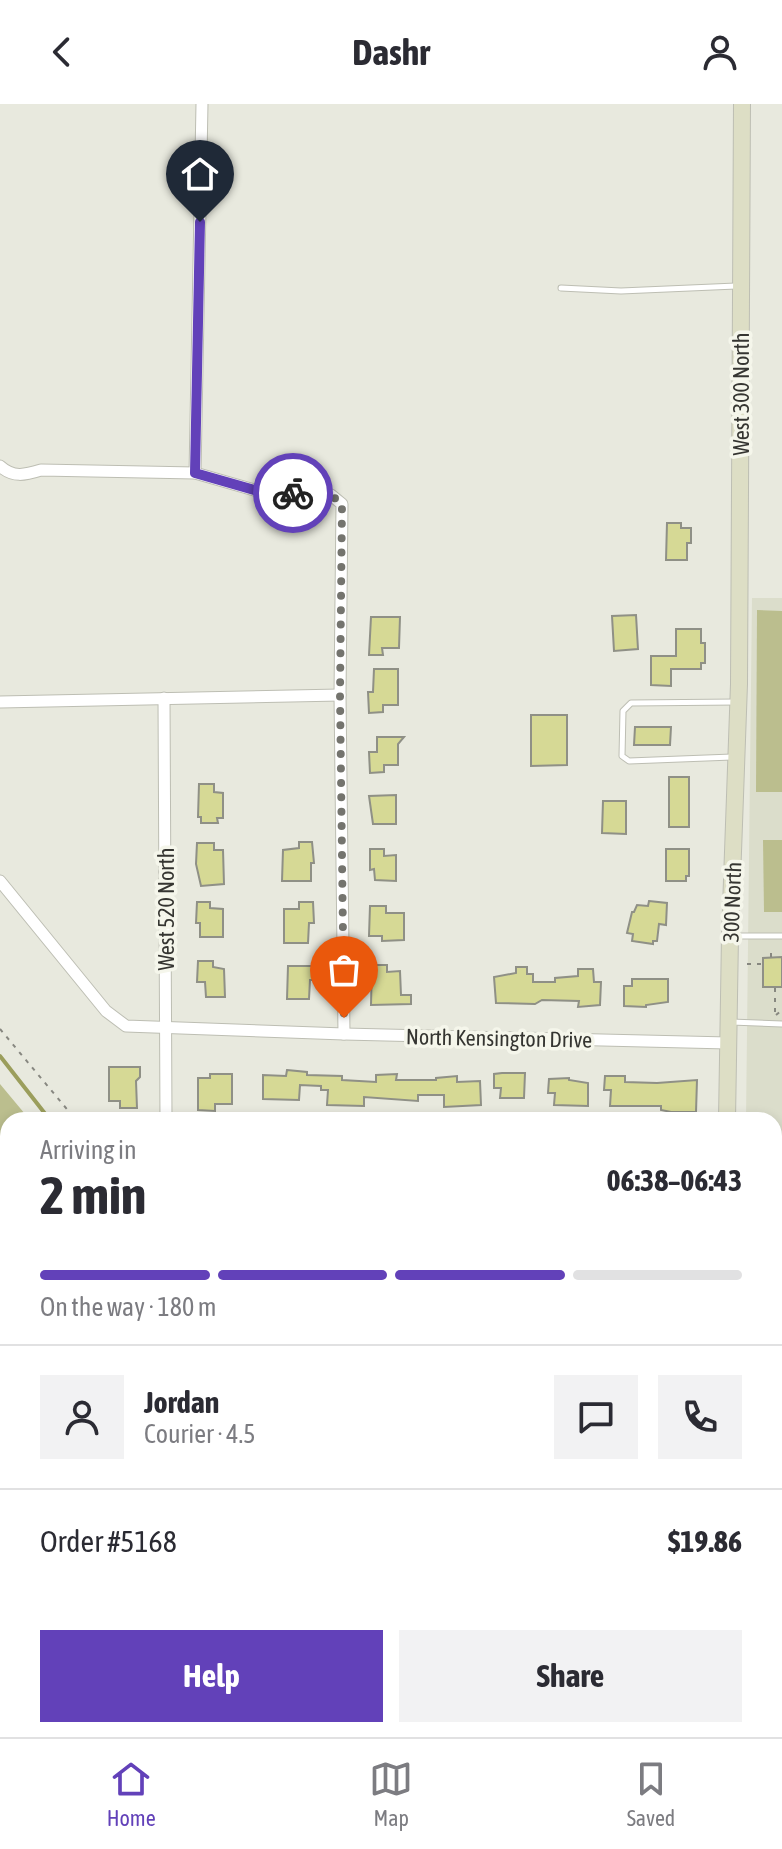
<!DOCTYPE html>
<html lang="en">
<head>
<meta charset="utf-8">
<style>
  body { margin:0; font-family:"Asap Condensed",sans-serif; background:#f2f2f3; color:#2b2b33; height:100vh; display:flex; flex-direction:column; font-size:30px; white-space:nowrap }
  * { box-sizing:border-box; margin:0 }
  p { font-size:26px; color:#7c7c81 }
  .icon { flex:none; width:44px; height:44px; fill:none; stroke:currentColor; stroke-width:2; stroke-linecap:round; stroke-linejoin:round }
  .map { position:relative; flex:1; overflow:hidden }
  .sheet { position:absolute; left:0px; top:1008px; width:782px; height:626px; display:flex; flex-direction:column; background:#fff; border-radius:24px 24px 0 0; box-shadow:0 4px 12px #0003 }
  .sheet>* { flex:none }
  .pin { position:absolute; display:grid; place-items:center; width:68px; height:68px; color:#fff; margin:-82px -34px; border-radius:50% 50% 50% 0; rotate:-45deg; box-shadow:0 0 8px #0007 }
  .pin .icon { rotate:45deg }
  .courier { position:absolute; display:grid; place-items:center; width:80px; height:80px; margin:-40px; border:6px solid #6241b9; border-radius:50%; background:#fff; color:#222; box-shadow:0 2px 10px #0007 }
  .headline em { font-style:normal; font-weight:700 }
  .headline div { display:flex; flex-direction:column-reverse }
  .headline { display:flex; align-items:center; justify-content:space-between; height:136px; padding:0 40px }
  h1 { font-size:52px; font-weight:700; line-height:60px }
  .bar { display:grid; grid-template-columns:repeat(4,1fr); gap:12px 8px; align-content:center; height:96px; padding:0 40px }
  .bar i { height:10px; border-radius:6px; background:#e1e1e2 }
  .bar .selected { background:#6241b9 }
  .bar p { grid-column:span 4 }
  .line { display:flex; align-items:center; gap:20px; padding:0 40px; border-top:2px solid #e1e1e2 }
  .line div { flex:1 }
  .round { display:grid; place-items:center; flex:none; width:84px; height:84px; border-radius:0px; background:#f2f2f3 }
  .cta { display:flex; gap:16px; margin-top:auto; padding:16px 40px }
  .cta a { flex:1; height:92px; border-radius:0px; background:#6241b9; color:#fff; font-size:32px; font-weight:700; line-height:92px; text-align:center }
  .cta a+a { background:#f2f2f3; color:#2b2b33 }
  header { display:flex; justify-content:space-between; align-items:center; height:104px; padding:0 40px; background:#fff; font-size:36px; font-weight:700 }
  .tabs { display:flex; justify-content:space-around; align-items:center; height:112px; border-top:2px solid #e1e1e2; background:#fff; font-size:22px; color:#7c7c81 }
  .tabs a { display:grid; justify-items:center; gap:4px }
  .tabs .selected { color:#6241b9 }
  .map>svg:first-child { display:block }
  .built { fill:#dbddcb }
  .green { fill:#bbbe8e }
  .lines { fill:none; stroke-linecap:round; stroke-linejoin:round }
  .stream { stroke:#9b9e5c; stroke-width:4 }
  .building { fill:#d6d995; stroke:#8f9086; stroke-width:2 }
  .lane-casing { stroke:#bdbeb3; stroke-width:7 }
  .street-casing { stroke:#bdbeb3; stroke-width:13 }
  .secondary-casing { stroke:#bdbeb3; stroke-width:18 }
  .path { stroke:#878780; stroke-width:2; stroke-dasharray:4 6; stroke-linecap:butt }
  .lane { stroke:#fff; stroke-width:5 }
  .street { stroke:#fff; stroke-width:11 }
  .secondary { stroke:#dddec5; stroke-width:16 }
  .done { stroke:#74746e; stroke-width:8; stroke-dasharray:0 14.4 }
  .route { stroke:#6241b9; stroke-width:10 }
  .labels { text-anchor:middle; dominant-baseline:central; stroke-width:7; stroke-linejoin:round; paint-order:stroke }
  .street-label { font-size:22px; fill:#353531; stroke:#f5f6eb }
</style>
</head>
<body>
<header><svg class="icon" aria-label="back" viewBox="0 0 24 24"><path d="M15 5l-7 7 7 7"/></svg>Dashr<svg class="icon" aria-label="person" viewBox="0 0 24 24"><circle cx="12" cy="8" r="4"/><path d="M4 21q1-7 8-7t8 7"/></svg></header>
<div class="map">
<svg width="782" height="1633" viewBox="0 0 782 1633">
  <rect width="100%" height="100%" fill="#e8e9de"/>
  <!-- built -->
  <polygon class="built" points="752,494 782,494 782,1257 774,1257 774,1016 746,1016"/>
  <!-- green -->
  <g class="green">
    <polygon points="757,506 782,507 782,688 756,688"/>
    <polygon points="763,736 782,736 782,808 764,808"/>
    <polygon points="0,980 30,1016 8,1016 8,1261 0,1261"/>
    <path d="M74,1626H632V1633H380C349,1627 316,1627 285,1633H74Z"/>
  </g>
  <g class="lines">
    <!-- stream -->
    <polyline class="stream" points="0,952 50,1016"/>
  </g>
  <!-- building -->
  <g class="building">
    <polygon points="667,419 681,419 681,424 691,424 691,439 687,439 687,456 666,456"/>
    <polygon points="636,511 638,545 614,547 612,512"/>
    <polygon points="371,513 400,513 399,544 382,544 383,551 369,551"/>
    <polygon points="676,525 701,525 701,539 705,539 705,559 701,559 701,565 671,565 671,582 651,581 651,552 676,552"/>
    <polygon points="374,565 398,565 398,601 383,601 383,608 369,609 368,588 373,588"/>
    <polygon points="531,611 567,611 567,661 531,662"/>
    <polygon points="635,623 671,623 670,641 634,641"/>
    <polygon points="377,633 404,633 398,640 398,661 384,661 384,668 370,669 369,648 377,648"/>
    <rect x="669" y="673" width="20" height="50"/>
    <polygon points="199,680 214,680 214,688 223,689 223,714 217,714 218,719 201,719 201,713 198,713"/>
    <polygon points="396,691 396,720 373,720 369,692"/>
    <polygon points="603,697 626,697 626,730 602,729"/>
    <polygon points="299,738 312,738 314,759 311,759 311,777 282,777 283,746 299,744"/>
    <polygon points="197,739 214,739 214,746 223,746 224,780 201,782 196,760"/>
    <polygon points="370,745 384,745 384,752 396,751 396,777 375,776 374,765 370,766"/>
    <polygon points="666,745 689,745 689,772 686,772 686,777 666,777"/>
    <polygon points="649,797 667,799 666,821 659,820 657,837 653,837 653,840 632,837 633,830 627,829 632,808 634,808 637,801 648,802"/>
    <polygon points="197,798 210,798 210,804 223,805 223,833 200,833 200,819 196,819"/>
    <polygon points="299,798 313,798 314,819 309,819 308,839 284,839 284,805 299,805"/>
    <polygon points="370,802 386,802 386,809 404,809 404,836 382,837 382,832 369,832"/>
    <polygon points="782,853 782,883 763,883 763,854"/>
    <polygon points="198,857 213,857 213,863 224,865 225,893 206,893 205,878 197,878"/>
    <polygon points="372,861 387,861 387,868 400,867 401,891 411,891 411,900 371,901"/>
    <polygon points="288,862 314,862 314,876 310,876 309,895 287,895"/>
    <polygon points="516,863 527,863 527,870 533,870 533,878 555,878 555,874 578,872 578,865 593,865 594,878 601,878 600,901 578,903 579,897 542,896 535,900 496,899 494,873 516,869"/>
    <polygon points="632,875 668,875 668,898 646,901 646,903 624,902 624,882 632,882"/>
    <polygon points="109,963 140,963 140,973 136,977 137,1004 120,1004 120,997 109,997"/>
    <polygon points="287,966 307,968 307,971 342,972 342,976 376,978 376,971 397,970 396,976 436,976 436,974 457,972 457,978 480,977 481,1001 444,1003 444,991 418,991 418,997 364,993 364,1002 327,1001 328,986 321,986 321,982 300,981 299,996 263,995 263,971 286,972"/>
    <polygon points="502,969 525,969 524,994 500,994 501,984 494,984 494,970"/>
    <polygon points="210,970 232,970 232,1000 215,1000 215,1007 198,1006 198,974 210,974"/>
    <polygon points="605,972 625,972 625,978 657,979 697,976 696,1008 671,1008 661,1006 661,1002 610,1002 611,986 604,986"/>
    <polygon points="569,974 569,976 588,979 588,1002 554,1001 555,989 548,989 549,975"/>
  </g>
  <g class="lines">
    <defs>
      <g id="lane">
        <polyline points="561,184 621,187 736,182"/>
        <polyline points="732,653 629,657 622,652 623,607 631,599 737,598"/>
        <polyline points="735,832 782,832"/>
        <polyline points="731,918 782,920"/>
        <polyline points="774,1098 782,1098"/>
      </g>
      <g id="street">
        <path d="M0,362C13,374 25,371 41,366L195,369L258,387L331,391L342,400L340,591L344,930"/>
        <polyline points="195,369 202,0"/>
        <polyline points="164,594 166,1016"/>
        <polyline points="0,598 340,591"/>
        <polyline points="0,777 106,907 126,922 344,930 728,939"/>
        <polyline points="0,1475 8,1475"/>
        <polyline points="774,1615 778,1633"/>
        <polyline points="649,1626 649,1633"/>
      </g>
      <g id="secondary">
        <polyline points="727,1016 730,832 739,580 742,0"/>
        <polyline points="774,1278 782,1277"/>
        <polyline points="0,1283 8,1283"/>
      </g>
    </defs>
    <!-- lane casing -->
    <use href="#lane" class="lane-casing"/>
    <!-- street casing -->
    <use href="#street" class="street-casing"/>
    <!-- secondary casing -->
    <use href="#secondary" class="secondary-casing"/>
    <!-- path -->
    <g class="path">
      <polyline points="771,853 771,843"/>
      <polyline points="747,860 763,860"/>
      <polyline points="775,884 775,911"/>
      <polyline points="776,911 782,906"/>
      <polyline points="0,925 76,1016"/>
      <polyline points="774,1219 782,1211"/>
      <polyline points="357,1626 357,1633"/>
      <polyline points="425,1626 435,1633"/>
      <polyline points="614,1626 637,1628"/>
      <polyline points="667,1626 677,1633"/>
      <polyline points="90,1633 114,1626"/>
      <polyline points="491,1633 527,1626"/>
    </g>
    <!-- lane -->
    <use href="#lane" class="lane"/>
    <!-- street -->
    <use href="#street" class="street"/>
    <!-- secondary -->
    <use href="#secondary" class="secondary"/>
  </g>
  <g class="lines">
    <!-- done -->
    <polyline class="done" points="293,389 331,391 342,400 340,591 344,914"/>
    <!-- route -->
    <polyline class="route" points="200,118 195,369 258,387 293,389"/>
  </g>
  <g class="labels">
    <!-- street labels -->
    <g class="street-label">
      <text transform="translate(741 290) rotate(-90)">West 300 North</text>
      <text transform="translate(732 798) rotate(-88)">300 North</text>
      <text transform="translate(166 805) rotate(-90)">West 520 North</text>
      <text transform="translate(499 934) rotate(1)">North Kensington Drive</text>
    </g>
  </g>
</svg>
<div class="pin" style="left:344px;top:914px;background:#ea580c"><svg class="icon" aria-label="bag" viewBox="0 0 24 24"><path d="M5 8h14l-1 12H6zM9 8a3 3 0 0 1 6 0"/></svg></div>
<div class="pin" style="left:200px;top:118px;background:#1f2937"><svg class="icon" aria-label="home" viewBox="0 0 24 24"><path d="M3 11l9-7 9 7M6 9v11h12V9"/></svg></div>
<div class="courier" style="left:293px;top:389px"><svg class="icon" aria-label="bike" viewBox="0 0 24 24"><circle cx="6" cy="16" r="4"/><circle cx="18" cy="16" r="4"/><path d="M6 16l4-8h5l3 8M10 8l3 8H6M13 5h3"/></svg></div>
<section class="sheet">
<div class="headline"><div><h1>2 min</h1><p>Arriving in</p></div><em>06:38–06:43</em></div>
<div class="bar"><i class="selected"></i><i class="selected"></i><i class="selected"></i><i></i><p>On the way · 180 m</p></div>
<div class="line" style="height:144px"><a class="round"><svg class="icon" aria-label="person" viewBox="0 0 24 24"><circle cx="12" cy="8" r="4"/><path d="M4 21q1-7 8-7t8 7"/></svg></a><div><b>Jordan</b><p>Courier · 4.5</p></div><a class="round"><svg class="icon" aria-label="chat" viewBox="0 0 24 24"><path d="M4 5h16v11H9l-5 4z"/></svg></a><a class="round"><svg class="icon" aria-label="phone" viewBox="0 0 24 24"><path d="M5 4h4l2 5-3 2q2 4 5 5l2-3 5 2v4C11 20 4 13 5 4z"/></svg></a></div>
<div class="line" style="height:104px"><div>Order #5168</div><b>$19.86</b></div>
<div class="cta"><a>Help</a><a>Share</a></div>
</section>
</div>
<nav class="tabs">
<a class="selected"><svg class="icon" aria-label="home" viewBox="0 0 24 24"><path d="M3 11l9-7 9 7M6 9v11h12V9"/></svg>Home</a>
<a><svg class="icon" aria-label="map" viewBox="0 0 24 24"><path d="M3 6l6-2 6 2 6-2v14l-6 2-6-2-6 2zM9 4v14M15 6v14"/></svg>Map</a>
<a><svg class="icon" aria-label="saved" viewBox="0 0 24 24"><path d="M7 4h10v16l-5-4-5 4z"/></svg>Saved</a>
</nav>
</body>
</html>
